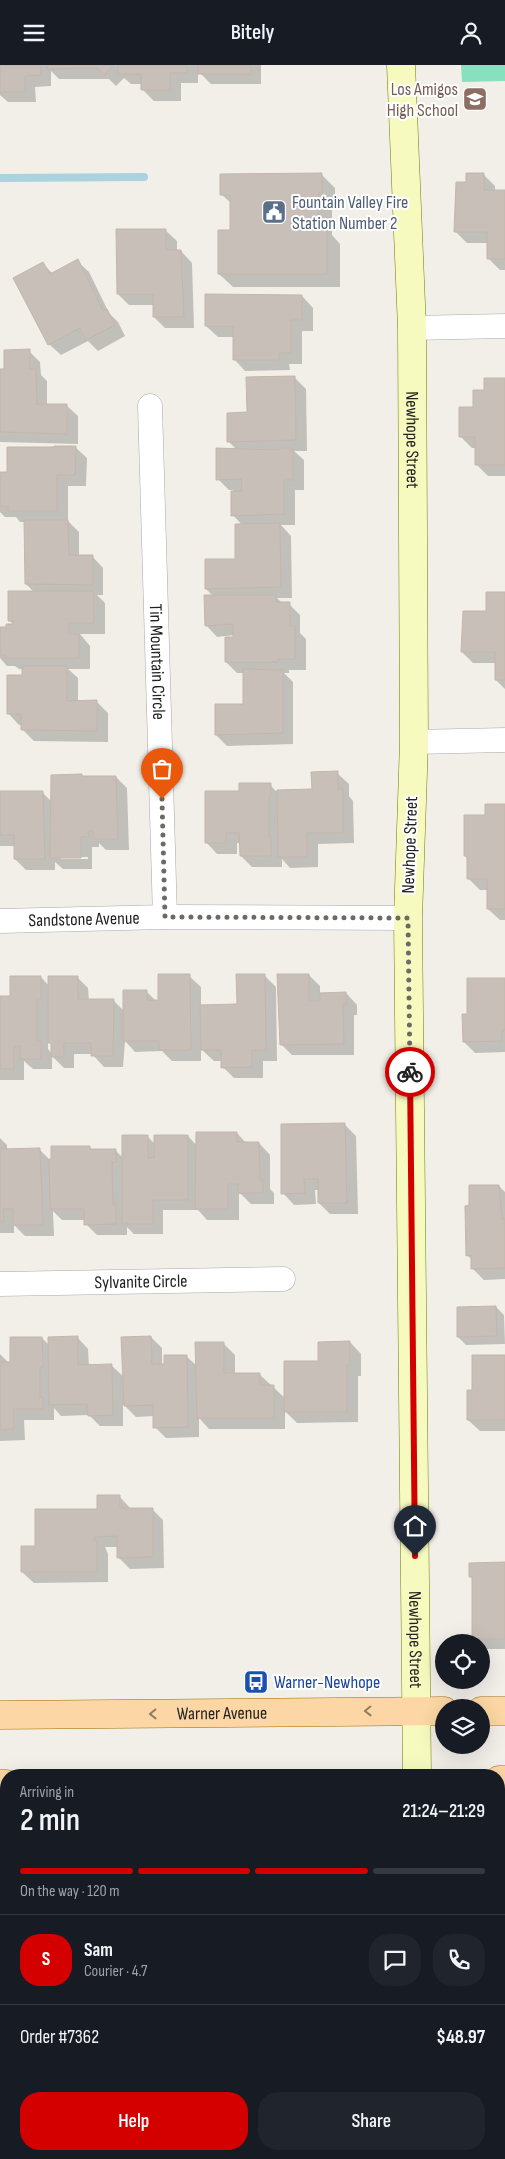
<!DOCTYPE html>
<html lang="en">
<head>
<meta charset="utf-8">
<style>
  body { margin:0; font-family:"Sofia Sans Condensed",sans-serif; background:#20242c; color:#f1f3f6; height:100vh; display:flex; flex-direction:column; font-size:19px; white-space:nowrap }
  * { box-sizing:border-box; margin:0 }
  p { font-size:16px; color:#9ea1a6 }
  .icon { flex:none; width:28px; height:28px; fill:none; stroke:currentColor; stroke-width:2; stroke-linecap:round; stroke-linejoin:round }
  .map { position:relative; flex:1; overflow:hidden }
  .side { position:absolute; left:0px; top:1704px; width:505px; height:391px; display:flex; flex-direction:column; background:#171b24; border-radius:20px 20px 0 0; box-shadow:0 5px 20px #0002 }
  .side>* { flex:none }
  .fabs { position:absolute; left:435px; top:1569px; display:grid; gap:10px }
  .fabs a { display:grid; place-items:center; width:55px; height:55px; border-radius:50%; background:#171b24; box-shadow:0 5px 20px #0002; font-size:25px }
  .pin { position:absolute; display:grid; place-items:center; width:42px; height:42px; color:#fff; margin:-51px -21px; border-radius:50% 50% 50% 0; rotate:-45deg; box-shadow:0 0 5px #0007 }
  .pin .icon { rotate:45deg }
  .courier { position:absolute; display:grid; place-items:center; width:50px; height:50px; margin:-25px; border:4px solid #d40000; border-radius:50%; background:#fff; color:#222; box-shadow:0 1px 6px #0007 }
  .headline em { font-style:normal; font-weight:600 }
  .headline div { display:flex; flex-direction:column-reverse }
  .headline { display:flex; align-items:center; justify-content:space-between; height:85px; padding:0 20px }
  h1 { font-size:32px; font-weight:600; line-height:38px }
  .bar { display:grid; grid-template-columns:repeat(4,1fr); gap:8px 5px; align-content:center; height:60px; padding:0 20px }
  .bar i { height:6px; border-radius:4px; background:#363941 }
  .bar .current { background:#d40000 }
  .bar p { grid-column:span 4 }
  .line { display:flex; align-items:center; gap:12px; padding:0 20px; border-top:1px solid #363941 }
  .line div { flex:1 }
  .round { display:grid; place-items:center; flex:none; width:52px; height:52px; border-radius:20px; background:#20242c }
  .primary-button { display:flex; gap:10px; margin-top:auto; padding:10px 20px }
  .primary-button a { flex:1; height:58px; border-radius:20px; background:#d40000; color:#fff; font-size:20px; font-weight:600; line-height:58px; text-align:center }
  .primary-button a+a { background:#20242c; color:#f1f3f6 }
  header { display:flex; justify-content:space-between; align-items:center; height:65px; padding:0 20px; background:#171b24; font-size:22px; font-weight:600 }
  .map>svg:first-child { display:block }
  .pitch { fill:#88e0be }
  .shadow { fill:#0003; fill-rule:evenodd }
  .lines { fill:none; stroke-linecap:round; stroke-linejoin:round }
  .stream { stroke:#aad3df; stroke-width:8 }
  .building { fill:#c7bfb8; stroke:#c4b6ab }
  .lane-casing { stroke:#a9a9a9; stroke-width:14 }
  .street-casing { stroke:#a9a9a9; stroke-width:25 }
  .secondary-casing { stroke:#707d05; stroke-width:29 }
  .primary-casing { stroke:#a06b00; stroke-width:29 }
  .lane { stroke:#fff; stroke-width:12 }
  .street { stroke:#fff; stroke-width:24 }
  .secondary { stroke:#f7fabf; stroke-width:28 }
  .primary { stroke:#fcd6a4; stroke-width:28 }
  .oneway { stroke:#8f7c63 }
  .done { stroke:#6b6a68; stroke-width:5; stroke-dasharray:0 9 }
  .route { stroke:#d40000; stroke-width:6 }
  .labels { text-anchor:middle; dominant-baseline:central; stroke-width:4; stroke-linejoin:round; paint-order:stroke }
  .education-label { font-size:18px; fill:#785e54; stroke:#fff; text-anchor:end }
  .service-label { font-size:18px; fill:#4e5e75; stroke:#fff; text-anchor:start }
  .street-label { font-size:18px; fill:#222; stroke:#fff }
  .transit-label { font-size:18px; fill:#164399; stroke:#fff; text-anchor:start }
</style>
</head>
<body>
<header><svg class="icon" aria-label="menu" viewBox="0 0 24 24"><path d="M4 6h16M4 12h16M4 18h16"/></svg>Bitely<svg class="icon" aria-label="person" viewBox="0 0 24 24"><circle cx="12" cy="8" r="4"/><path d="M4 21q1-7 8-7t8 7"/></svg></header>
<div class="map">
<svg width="505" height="2094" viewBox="0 0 505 2094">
  <rect width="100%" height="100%" fill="#f2efe9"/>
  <!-- pitch -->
  <polygon class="pitch" points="461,0 505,0 505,16 462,17"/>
  <!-- shadow -->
  <g class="shadow">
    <polygon points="0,0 261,0 261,19 211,19 198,6 198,18 181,18 181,36 154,36 143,25 143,19 131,19 124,13 116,21 109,14 59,14 51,6 51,21 35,22 36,37 8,37 0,30"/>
    <polygon points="321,109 335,123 335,141 332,141 332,170 340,179 340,222 233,222 219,209 232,167 232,139 221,129"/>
    <polygon points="484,110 495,121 495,126 505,126 505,205 500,205 489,194 489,178 467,178 455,166 467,118"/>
    <polygon points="165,165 177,176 177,186 181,186 192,198 194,263 165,263 154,252 154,240 129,240 118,229"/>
    <polygon points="77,196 89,207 109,248 118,257 125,271 98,286 88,276 61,290 49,279 43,199 53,209"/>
    <polygon points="302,231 313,243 313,266 302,266 302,299 289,299 290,305 245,306 234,294 234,272 218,272 206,261"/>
    <polygon points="29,286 40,297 41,310 47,316 47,340 66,340 78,351 78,379 0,377 0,306 5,306"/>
    <polygon points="295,313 306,324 307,386 294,386 304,395 304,425 295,425 295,460 281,460 291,471 292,533 277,533 283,539 289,539 300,550 300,568 306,574 306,605 289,605 289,608 284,608 293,617 293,679 227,681 216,670 244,641 244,608 237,608 226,597 235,570 217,572 206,560 214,532 206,524 236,495 242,460 233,450 233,425 229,425 218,414 237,385 229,377 248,348"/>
    <polygon points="505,314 505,411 488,411 477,400 477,383 472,383 461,372 485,326"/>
    <polygon points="75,382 87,393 86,421 68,421 68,456 79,467 79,491 92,491 103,503 103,530 97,530 105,538 105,569 80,569 90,581 90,604 68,604 78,613 78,637 97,637 108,648 108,677 34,676 23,665 23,660 19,660 8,648 23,611 23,604 19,604 15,601 7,601 0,593 0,563 14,560 9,555 35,528 26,519 26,457 20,457 16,452 5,452 0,447 0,408 8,408"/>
    <polygon points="505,528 505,624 496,615 496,598 473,598 462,587 487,547"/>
    <polygon points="337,708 349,719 349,731 353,736 354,778 318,779 318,802 290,803 282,794 282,802 252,802 241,791 240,778 237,778 237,789 217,789 206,777 240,728 270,720 276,726 313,725"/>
    <path d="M116,712L127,723L129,785H106L99,778V782H92V804H63L55,797V805H26L15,794V781H0V727H42L52,737ZM61,792H88V794H61Z"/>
    <polygon points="505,740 505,855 500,855 488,844 488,825 480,825 469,814 468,794 465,791 487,751"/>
    <path d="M264,910L276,922L277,996H263V1013H234L223,1002V996H214L201,984V996H172L162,986L135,987L125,976L123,1002H104L92,989H74V1003H64L52,991V1004H33L24,996V1015H0V932H12L41,912L49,921L77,912L88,923L89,936H114L124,946L146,926L156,936H159L189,911L201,922V941L238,940ZM48,976L52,980V989L48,984Z"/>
    <polygon points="309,910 320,921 320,929 346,928 357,940 357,950 354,950 354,990 292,990 281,979"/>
    <polygon points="505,914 505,987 475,988 464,977 468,950"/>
    <polygon points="345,1060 356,1071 358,1149 330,1149 319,1138 319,1125 315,1125 316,1139 294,1140 283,1128"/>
    <polygon points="237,1068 247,1079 259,1078 270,1090 270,1124 274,1128 274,1139 251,1139 241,1129 239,1129 239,1155 207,1155 198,1145 163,1145 163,1169 134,1169 127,1162 127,1170 97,1170 86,1159 86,1155 62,1155 53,1146 54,1171 25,1171 14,1160 14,1168 0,1168 0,1073 7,1080 7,1085 39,1084 50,1095 89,1082 93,1085 115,1085 123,1093 148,1072 155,1079 188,1071 197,1081"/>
    <polygon points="499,1121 505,1127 505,1214 484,1215 472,1203 472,1195 467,1190"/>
    <polygon points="496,1242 504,1250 505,1279 466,1280 458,1272"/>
    <polygon points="77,1272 88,1284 89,1301 111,1300 124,1312 151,1272 162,1283 162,1300 186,1291 197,1301 224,1279 235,1290 235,1309 259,1309 285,1333 319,1297 350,1277 361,1289 361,1311 358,1311 358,1357 297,1358 285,1346 285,1364 209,1364 199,1353 199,1372 166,1373 155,1362 154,1351 136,1352 123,1339 123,1361 100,1361 89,1350 61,1351 54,1343 54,1355 24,1355 25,1375 0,1376 0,1289 9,1298 42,1273 49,1280"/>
    <polygon points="505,1291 505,1366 480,1366 468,1355 473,1326"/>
    <polygon points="119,1431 131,1444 152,1444 163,1455 164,1503 130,1504 118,1492 118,1482 105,1482 108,1489 108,1517 34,1518 22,1507 36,1482"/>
    <polygon points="505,1499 505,1584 484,1584 481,1582 481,1578 477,1578 473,1573 473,1514 471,1512"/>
    <polygon points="505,1822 505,1945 504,1945 499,1940 499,1874"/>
  </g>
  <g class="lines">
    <!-- stream -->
    <polyline class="stream" points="0,113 144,112"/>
  </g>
  <!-- building -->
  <g class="building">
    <polygon points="0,0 41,0 41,10 25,11 25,27 0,27"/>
    <polygon points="47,0 113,0 113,1 104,10 97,3 47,4"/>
    <polygon points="118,0 187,0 187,8 170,8 170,25 141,25 141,9 118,9"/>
    <rect x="198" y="0" width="53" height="9"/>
    <polygon points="322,108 322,128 319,128 319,164 327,164 327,209 218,209 218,165 230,165 230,130 220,130 220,109"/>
    <polygon points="466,108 484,108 484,125 505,125 505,194 487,194 487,167 454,167 456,117 466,117"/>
    <polygon points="116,164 166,164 166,185 181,185 184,252 153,252 153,229 117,229"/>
    <polygon points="78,194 103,246 107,244 115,260 86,275 80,263 48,280 13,213 43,197 50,209"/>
    <polygon points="205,229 302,230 302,255 291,255 291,288 279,288 279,295 233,295 233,261 205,261"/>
    <polygon points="30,284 30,304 36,304 37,339 67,339 67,369 0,367 0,304 4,304 4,285"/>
    <polygon points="295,311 296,375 227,377 227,348 247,347 246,312"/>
    <polygon points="484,313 505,313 505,400 475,400 475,372 459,372 459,342 473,342 473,325 484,325"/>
    <polygon points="54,381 76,381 75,410 57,410 57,446 8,446 8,442 0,441 0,407 7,407 7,382 54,382"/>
    <polygon points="216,383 279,385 279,383 293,383 293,415 284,415 284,449 231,451 231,426 242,426 241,414 216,415"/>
    <polygon points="24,455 68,455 69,490 93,490 93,520 25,519"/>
    <polygon points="280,458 281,522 205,524 205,494 235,494 235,459"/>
    <polygon points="8,526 94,526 94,558 69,558 69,569 79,569 79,593 6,593 6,590 0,590 0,562 6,562 6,559 13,559 13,556 8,556"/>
    <polygon points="486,527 505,527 505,615 495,615 495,587 461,587 463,546 486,546"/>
    <polygon points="204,530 276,530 276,537 290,537 290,561 295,561 295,594 278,594 278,597 225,597 225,572 233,572 233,559 205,561"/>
    <polygon points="22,601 67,601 67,636 97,635 97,666 21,665 21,649 7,649 7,610 22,610"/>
    <polygon points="243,604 283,605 283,668 215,670 215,639 243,639"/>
    <polygon points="338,706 338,724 343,724 343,768 307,768 307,792 278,792 277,725 312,724 311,707"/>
    <polygon points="82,709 82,711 116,711 118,774 93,774 93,766 88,766 89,772 81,772 81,793 50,793 51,710"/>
    <polygon points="239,718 271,718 271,731 269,731 269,772 271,772 271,791 240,791 239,768 226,768 226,778 205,778 205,726 239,726"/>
    <polygon points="0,726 43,726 45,794 14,794 14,770 0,770"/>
    <polygon points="485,739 505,739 505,844 487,844 487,814 467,814 467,791 464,791 464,750 485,750"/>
    <polygon points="158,909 190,909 191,985 159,985 159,976 123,976 123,925 147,925 147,935 158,935"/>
    <polygon points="236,909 265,909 266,985 252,985 252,1002 221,1003 221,985 201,985 200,940 237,939"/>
    <polygon points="277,909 309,909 309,936 320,936 320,928 346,927 346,939 343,939 344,979 280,980"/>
    <polygon points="10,911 41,911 41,935 37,935 37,976 41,976 41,994 20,994 20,981 14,981 14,1004 0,1004 0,931 10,931"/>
    <polygon points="48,911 78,911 78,934 114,934 113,991 91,991 91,978 64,978 64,992 51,992 51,978 48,978"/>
    <polygon points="467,913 505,913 505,965 502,965 502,976 463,977 462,949 467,949"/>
    <polygon points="345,1058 347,1138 318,1138 318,1114 304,1114 305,1128 281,1129 281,1059"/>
    <polygon points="196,1067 237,1067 237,1077 259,1077 260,1115 263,1115 263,1128 238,1128 238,1119 228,1119 228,1144 195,1144"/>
    <polygon points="122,1070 148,1070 148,1093 154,1093 154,1070 188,1070 188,1135 153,1135 153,1159 122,1159"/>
    <polygon points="51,1081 90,1081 90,1084 116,1084 116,1097 112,1097 113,1139 116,1139 116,1159 84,1160 84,1144 50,1144 49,1094 51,1094"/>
    <polygon points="40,1083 43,1160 13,1160 13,1144 3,1144 4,1157 0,1157 0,1084"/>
    <polygon points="469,1120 499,1120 502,1154 505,1154 505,1203 471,1204 471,1190 466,1191 465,1141 469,1140"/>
    <polygon points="496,1241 497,1271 457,1272 457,1242"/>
    <polygon points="78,1271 78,1300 112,1299 113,1350 88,1351 87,1339 49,1340 48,1272"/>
    <polygon points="151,1271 152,1299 164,1299 164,1290 187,1290 188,1362 153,1363 153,1340 124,1341 121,1272"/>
    <polygon points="10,1272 42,1272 43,1302 40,1302 40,1333 43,1332 43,1344 14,1344 14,1364 0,1365 0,1297 10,1297"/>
    <polygon points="350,1276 350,1300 347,1300 347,1347 284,1347 284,1296 318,1296 318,1277"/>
    <polygon points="195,1277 224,1277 224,1308 260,1308 260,1320 274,1320 274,1353 197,1353"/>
    <polygon points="472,1290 505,1290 505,1355 467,1355 467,1325 472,1325"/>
    <polygon points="97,1430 120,1430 120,1443 153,1443 153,1492 117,1493 117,1471 94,1472 94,1476 97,1476 97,1507 21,1507 21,1481 35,1481 35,1444 97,1444"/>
    <polygon points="505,1497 505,1574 472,1574 472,1512 469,1512 469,1498"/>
    <rect x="499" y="1821" width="6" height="111"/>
  </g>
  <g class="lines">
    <defs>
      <g id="lane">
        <polyline points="0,1972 6,1972"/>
        <polyline points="0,2052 6,2052"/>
        <polyline points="499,2073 505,2073"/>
        <polyline points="315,2089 315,2094"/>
        <polyline points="236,2094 236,2089"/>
      </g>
      <g id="street">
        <polyline points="412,263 505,261"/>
        <path id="s1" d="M150,341L165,852"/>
        <polyline points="414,677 505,675"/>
        <path id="s2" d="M0,856L165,852L408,853"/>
        <path id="s3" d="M0,1219L283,1214"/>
      </g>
      <g id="secondary">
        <path id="s4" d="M401,0L412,263L414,677L408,853L417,1710"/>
        <polyline points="423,2094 423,2089"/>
      </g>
      <g id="primary">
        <polyline points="481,1646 505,1646"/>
        <path id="s5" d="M0,1650L444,1646"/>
        <polyline points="499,1715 505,1715"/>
        <polyline points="0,1719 6,1719"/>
      </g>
    </defs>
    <!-- lane casing -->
    <use href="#lane" class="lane-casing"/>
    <!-- street casing -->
    <use href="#street" class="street-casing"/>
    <!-- secondary casing -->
    <use href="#secondary" class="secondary-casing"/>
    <!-- primary casing -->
    <use href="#primary" class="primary-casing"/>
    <!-- lane -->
    <use href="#lane" class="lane"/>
    <!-- street -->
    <use href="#street" class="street"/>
    <!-- secondary -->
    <use href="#secondary" class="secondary"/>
    <!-- primary -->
    <use href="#primary" class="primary"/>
  </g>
  <!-- one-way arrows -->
  <defs><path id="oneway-chevron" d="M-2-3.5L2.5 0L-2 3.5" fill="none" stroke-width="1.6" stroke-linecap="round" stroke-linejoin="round" transform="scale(1.25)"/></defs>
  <g class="oneway">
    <use href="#oneway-chevron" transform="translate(368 1646) rotate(179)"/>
    <use href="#oneway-chevron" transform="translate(153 1649) rotate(179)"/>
  </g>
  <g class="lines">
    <!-- done -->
    <polyline class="done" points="162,734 165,852 408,853 410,1007"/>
    <!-- route -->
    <polyline class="route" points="410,1007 415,1491"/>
  </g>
  <!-- icons -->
  <defs>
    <symbol id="school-square" viewBox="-11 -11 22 22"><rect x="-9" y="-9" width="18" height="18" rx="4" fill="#8d6e63" stroke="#fff"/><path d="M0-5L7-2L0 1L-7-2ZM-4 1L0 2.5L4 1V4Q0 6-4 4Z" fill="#fff"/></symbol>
    <symbol id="civic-square" viewBox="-11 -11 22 22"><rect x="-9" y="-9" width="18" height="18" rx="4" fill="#5c6f8a" stroke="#fff"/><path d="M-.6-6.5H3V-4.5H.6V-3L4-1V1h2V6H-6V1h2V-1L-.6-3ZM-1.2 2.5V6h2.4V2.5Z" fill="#fff"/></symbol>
    <symbol id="bus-square" viewBox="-11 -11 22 22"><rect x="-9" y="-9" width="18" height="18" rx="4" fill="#1a4fb4" stroke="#fff"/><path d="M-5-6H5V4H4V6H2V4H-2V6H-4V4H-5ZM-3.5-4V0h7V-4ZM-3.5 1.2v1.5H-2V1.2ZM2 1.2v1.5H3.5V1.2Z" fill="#fff"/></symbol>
  </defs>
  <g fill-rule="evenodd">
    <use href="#school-square" x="461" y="20" width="28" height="28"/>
    <use href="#civic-square" x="260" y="133" width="28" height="28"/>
    <use href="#bus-square" x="242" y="1603" width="28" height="28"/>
  </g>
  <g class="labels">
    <!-- education labels -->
    <g class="education-label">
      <text x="458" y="24">Los Amigos<tspan x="458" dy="21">High School</tspan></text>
    </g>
    <!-- service labels -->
    <g class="service-label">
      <text x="292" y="137">Fountain Valley Fire<tspan x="292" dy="21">Station Number 2</tspan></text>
    </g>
    <!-- street labels -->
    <g class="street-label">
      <text stroke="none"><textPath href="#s4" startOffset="375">Newhope Street</textPath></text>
      <text stroke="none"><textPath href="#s1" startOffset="256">Tin Mountain Circle</textPath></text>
      <text transform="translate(410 780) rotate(-88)">Newhope Street</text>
      <text stroke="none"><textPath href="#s2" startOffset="84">Sandstone Avenue</textPath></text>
      <text stroke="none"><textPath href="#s3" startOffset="141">Sylvanite Circle</textPath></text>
      <text stroke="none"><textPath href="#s4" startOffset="1575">Newhope Street</textPath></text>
      <text stroke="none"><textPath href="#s5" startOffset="222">Warner Avenue</textPath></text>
    </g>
    <!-- transit labels -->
    <g class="transit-label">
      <text x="274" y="1617">Warner-Newhope</text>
    </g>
  </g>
</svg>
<div class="fabs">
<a><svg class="icon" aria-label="locate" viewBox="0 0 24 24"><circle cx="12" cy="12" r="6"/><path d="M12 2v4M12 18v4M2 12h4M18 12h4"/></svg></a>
<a><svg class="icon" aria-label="layers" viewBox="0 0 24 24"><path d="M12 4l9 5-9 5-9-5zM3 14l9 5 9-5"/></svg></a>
</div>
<div class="pin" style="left:162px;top:734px;background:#ea580c"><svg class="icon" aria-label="bag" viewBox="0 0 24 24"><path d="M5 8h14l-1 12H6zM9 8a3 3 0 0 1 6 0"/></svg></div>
<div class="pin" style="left:415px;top:1491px;background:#1f2937"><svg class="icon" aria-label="home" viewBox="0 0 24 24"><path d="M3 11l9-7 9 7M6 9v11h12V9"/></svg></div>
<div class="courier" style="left:410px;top:1007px"><svg class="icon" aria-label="bike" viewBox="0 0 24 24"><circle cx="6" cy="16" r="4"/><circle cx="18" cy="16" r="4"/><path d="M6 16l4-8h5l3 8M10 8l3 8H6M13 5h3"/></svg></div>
<section class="side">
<div class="headline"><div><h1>2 min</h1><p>Arriving in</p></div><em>21:24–21:29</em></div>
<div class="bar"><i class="current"></i><i class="current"></i><i class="current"></i><i></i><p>On the way · 120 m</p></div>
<div class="line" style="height:90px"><b class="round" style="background:#d40000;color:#fff">S</b><div><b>Sam</b><p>Courier · 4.7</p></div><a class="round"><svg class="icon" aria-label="chat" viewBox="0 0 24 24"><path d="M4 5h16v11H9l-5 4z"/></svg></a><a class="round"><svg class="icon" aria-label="phone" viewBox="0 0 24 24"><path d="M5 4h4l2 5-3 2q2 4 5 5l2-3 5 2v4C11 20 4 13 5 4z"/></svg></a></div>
<div class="line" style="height:65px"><div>Order #7362</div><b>$48.97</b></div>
<div class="primary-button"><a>Help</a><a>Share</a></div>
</section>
</div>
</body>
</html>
